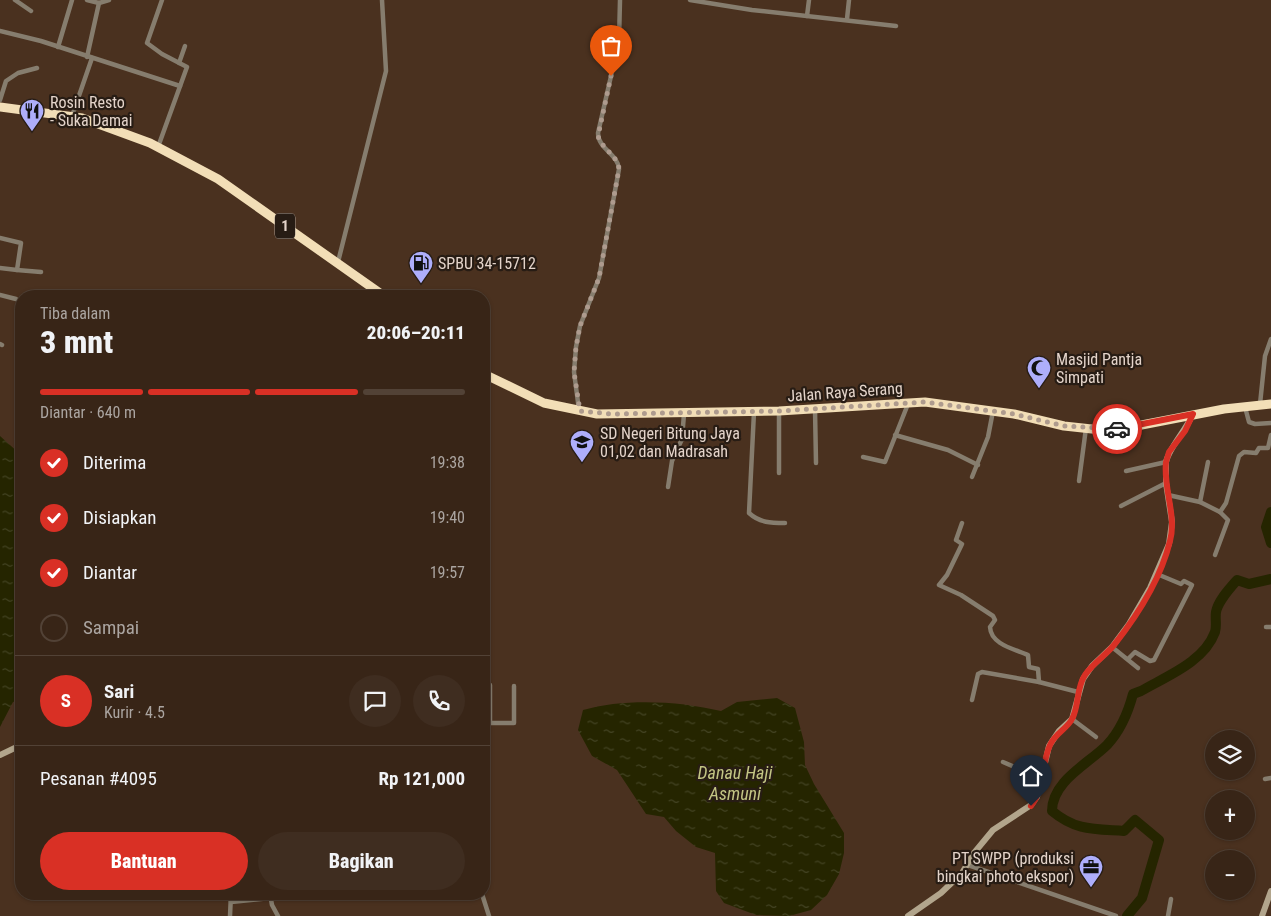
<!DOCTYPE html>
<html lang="id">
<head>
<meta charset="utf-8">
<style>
  body { margin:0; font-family:"Roboto Condensed",sans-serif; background:#3f2d20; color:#f1f3f6; height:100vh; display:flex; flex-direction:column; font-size:19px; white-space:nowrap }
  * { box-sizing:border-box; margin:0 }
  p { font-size:16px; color:#aba5a1 }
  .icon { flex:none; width:28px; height:28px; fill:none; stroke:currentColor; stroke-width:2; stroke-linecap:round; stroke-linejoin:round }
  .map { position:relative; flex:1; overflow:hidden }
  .side { position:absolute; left:15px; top:290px; width:475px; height:610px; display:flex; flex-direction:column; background:#382517; border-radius:20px; box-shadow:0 1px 4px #0004,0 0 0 1px #524236 }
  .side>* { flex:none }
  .buttons { position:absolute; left:1205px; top:730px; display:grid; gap:10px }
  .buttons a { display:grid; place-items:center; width:50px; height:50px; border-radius:50%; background:#382517; box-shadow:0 1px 4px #0004,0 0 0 1px #524236; font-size:25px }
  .pin { position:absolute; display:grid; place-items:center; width:42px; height:42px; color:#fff; margin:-51px -21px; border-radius:50% 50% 50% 0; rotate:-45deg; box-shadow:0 0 5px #0007 }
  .pin .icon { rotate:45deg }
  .courier { position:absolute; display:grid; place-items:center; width:50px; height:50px; margin:-25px; border:4px solid #d93025; border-radius:50%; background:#fff; color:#222; box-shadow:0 1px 6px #0007 }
  .overview em { font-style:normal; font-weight:800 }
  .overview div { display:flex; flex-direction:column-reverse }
  .overview { display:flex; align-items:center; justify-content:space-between; height:85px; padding:0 25px }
  h1 { font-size:32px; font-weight:800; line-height:38px }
  .bar { display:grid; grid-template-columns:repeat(4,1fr); gap:8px 5px; align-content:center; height:60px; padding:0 25px }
  .bar i { height:6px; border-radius:4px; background:#524236 }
  .bar .selected { background:#d93025 }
  .bar p { grid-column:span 4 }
  .line { display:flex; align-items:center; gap:12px; padding:0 25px; border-top:1px solid #524236 }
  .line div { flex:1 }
  .round { display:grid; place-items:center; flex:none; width:52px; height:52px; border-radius:26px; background:#3f2d20 }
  ol { padding:0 25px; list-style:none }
  li { display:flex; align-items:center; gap:15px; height:55px }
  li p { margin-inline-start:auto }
  li .icon { padding:5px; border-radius:50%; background:#d93025; color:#fff; stroke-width:4 }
  li:last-child { color:#aba5a1 }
  li i { width:28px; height:28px; border:2px solid #524236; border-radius:50% }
  .action { display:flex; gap:10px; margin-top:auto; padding:10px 25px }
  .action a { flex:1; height:58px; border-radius:30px; background:#d93025; color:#fff; font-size:20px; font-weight:800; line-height:58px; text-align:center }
  .action a+a { background:#3f2d20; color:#f1f3f6 }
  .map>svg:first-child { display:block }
  .water { fill:url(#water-ripples) }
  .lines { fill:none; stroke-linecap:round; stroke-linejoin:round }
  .river { stroke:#252500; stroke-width:10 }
  .street { stroke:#867d6e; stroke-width:4.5 }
  .secondary { stroke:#b2a58c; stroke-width:6 }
  .highway { stroke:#f2deb7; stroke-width:9 }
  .done { stroke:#ae9b8e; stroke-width:5; stroke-dasharray:0 9 }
  .route { stroke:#d93025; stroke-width:6 }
  .labels { text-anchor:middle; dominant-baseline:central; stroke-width:4.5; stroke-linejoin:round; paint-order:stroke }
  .shield { fill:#271c14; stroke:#ab9d93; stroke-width:1 }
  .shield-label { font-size:15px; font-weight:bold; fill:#e4d4ca }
  .poi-label { font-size:16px; fill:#e4d4ca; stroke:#271c14; text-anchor:start }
  .street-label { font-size:16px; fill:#e4d4ca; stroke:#271c14 }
  .water-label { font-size:18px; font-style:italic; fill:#c3c584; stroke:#271c14 }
</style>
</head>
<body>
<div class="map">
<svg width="1271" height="916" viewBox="0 0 1271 916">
  <defs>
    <pattern id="water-ripples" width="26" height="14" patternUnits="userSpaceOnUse" patternTransform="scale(1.25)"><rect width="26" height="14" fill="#252500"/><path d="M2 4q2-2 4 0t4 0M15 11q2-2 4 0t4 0" fill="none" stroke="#444424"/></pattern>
  </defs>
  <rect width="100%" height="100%" fill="#4a311f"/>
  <!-- water -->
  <g class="water">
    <polygon points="0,436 21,455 21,700 13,702 0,727"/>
    <path d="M777,698L795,708L804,742L805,765L814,784L844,833V853L839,874L827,895L811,910L789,916L756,915L724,903L716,891L715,853L696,847L676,831L664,817L646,814L617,770L592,756L578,730L583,710C624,698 680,701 721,711L737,702Z"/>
  </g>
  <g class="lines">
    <!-- river -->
    <g class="river">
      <polyline points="1271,512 1266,527 1271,543"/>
      <path d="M1127,916L1142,898L1159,840L1135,820L1124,831C1094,829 1076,831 1052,811C1052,781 1088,764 1107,745C1121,730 1128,713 1133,694L1141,691C1167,676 1204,662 1215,632C1217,626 1215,619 1216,612C1218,601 1229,589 1237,580L1249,584L1271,579"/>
    </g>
    <!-- street -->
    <g class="street">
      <polyline points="15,0 31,11"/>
      <polyline points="87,0 99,3 109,0"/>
      <polyline points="690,0 752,10 896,26"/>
      <polyline points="807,16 809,0"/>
      <polyline points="847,19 849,0"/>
      <polyline points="0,31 41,41 180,86"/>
      <polyline points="58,47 72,0"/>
      <polyline points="87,57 99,3"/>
      <polyline points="179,63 185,46"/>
      <polyline points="0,100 6,81 18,73 37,68"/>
      <polyline points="72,116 92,58"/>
      <polyline points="158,147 187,67 162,54 147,43 162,0"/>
      <polyline points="0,238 21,243 17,270 41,272"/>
      <polyline points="338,262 386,71 382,0"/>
      <polyline points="0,268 17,270"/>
      <polyline points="0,295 16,299"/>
      <polyline points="0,344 2,345"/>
      <polyline points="1260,404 1265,356 1271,339"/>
      <polyline points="1245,407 1249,422 1255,424 1271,423"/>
      <polyline points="815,409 816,463"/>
      <path d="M579,410L574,372L576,347L580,326L599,278L619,169C618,154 598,149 598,133L619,41L620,0"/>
      <path d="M754,412L749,513C760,523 771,523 785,523"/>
      <polyline points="895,435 948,450 978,465"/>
      <polyline points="863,457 885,462 908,404"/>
      <polyline points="1126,471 1166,462"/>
      <polyline points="779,473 779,411"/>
      <polyline points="972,477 988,437 993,411"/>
      <polyline points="1079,481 1086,428"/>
      <polyline points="668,487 672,461 682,439 684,414"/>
      <polyline points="1168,495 1200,502 1220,512 1226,503 1239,456 1244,452 1256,453 1259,448 1268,448 1271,435"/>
      <polyline points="1200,502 1208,462"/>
      <polyline points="1121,506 1166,483"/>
      <path d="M962,523L956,540L962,544L947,575L939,585L961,595L993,616L995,620L990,627C991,645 1015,649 1028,655L1029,667L1038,669L1039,682"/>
      <polyline points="1215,555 1228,520 1220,512"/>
      <polyline points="1266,627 1271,627"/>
      <polyline points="1112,647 1138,668"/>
      <polyline points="1128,659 1135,652 1150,661 1154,660 1192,585 1184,581 1181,584 1157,574"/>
      <polyline points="490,685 490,723"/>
      <polyline points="972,700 978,674 982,672 1039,682 1078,692"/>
      <polyline points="1072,719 1096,737"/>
      <polyline points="484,723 514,723 514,686"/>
      <polyline points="1003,762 1042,779"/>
      <polyline points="1265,779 1271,778"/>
      <polyline points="968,865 1116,916"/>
      <polyline points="270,894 272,905 278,916"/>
      <polyline points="482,894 489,916"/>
      <polyline points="231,902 270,898"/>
      <polyline points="230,916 231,894"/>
      <polyline points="1168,916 1171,899"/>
    </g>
    <!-- secondary -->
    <g class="secondary">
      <polyline points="0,755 21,745"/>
      <path d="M908,916L941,893L962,873L974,853L993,830L1031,805L1037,797L1049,746L1059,731L1072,719L1083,679L1092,666L1112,647L1129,624L1150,588L1169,544L1172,522L1166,483V462C1169,448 1186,430 1193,414"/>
      <polyline points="1262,916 1271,891"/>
    </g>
    <!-- highway -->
    <g class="highway">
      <polyline points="0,107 82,118 150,143 218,179 384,296"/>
      <polyline points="484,374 544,403 597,414 779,411 925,402 1014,414 1064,426 1101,430 1121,429 1224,409 1271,404"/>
    </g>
  </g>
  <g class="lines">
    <!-- done -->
    <path class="done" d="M611,76L598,136C602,149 618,156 619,169L599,278L580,326L576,347L574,372L580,411L612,414L779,411L925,402L1014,414L1064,426L1117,429"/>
    <!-- route -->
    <path class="route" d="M1031,806C1045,788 1041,765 1050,745C1055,733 1067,729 1072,719C1079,707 1076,688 1085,675C1093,663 1105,656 1114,645C1137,616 1161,578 1170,541C1177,516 1163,488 1166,462L1169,452L1185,431L1193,414L1117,429"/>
  </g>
  <!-- icons -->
  <defs>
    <symbol id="restaurant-pin" viewBox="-11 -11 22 30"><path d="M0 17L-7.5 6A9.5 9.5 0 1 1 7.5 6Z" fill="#aeaefb" stroke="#271c14"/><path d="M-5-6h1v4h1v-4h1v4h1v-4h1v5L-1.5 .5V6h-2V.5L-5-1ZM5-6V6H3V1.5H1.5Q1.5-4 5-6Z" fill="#111"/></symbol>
    <symbol id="fuel-pin" viewBox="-11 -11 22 30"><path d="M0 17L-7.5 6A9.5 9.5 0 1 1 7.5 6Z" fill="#aeaefb" stroke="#271c14"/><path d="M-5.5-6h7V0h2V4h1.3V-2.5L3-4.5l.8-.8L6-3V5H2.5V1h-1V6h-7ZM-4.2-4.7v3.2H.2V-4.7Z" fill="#111"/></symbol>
    <symbol id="mosque-pin" viewBox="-11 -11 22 30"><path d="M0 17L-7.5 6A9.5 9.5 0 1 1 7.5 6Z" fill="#aeaefb" stroke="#271c14"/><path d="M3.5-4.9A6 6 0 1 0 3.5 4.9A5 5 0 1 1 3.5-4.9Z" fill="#111"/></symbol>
    <symbol id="school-pin" viewBox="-11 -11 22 30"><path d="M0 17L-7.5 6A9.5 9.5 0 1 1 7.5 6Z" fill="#aeaefb" stroke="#271c14"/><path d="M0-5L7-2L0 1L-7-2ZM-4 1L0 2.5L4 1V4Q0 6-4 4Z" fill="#111"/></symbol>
    <symbol id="office-pin" viewBox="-11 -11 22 30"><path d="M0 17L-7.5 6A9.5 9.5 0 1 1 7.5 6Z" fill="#aeaefb" stroke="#271c14"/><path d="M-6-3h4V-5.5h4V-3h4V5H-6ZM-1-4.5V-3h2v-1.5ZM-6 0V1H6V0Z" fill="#111"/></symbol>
  </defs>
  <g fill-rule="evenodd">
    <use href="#restaurant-pin" x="18" y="97" width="28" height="38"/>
    <use href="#fuel-pin" x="407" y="249" width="28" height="38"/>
    <use href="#mosque-pin" x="1025" y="354" width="28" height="38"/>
    <use href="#school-pin" x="568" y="428" width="28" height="38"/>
    <use href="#office-pin" x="1077" y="853" width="28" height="38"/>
  </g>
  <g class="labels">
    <!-- shield labels -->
    <rect class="shield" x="275" y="213.5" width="20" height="25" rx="4"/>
    <g class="shield-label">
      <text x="285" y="226">1</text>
    </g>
    <!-- poi labels -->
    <g class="poi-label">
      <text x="50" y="102">Rosin Resto<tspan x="50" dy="18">- Suka Damai</tspan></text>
      <text x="438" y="263">SPBU 34-15712</text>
      <text x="1056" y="359">Masjid Pantja<tspan x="1056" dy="18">Simpati</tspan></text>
      <text x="600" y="433">SD Negeri Bitung Jaya<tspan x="600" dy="18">01,02 dan Madrasah</tspan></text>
      <text x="1074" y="858" text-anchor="end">PT SWPP (produksi<tspan x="1074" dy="18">bingkai photo ekspor)</tspan></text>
    </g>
    <!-- street labels -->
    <g class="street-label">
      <text transform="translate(845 392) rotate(-4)">Jalan Raya Serang</text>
    </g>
    <!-- water labels -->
    <g class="water-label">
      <text x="735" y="772">Danau Haji<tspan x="735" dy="21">Asmuni</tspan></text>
    </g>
  </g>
</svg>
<div class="buttons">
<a><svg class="icon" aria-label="layers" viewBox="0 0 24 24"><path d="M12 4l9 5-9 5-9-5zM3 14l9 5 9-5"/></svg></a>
<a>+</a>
<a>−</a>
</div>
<div class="pin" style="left:611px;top:76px;background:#ea580c"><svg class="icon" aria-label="bag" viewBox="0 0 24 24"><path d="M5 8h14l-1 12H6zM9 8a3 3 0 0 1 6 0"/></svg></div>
<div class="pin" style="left:1031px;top:806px;background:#1f2937"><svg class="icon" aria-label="home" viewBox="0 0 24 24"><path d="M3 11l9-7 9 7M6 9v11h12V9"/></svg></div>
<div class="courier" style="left:1117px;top:429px"><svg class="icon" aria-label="car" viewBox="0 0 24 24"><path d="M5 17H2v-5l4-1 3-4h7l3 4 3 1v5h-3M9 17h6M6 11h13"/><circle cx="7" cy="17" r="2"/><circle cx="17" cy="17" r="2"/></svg></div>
<section class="side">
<div class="overview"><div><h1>3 mnt</h1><p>Tiba dalam</p></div><em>20:06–20:11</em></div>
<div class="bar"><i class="selected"></i><i class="selected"></i><i class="selected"></i><i></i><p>Diantar · 640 m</p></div>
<ol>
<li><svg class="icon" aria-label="check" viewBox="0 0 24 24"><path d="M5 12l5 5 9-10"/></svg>Diterima<p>19:38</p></li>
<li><svg class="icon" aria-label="check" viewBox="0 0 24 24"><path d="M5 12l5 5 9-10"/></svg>Disiapkan<p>19:40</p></li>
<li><svg class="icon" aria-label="check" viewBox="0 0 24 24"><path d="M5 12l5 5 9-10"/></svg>Diantar<p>19:57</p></li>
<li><i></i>Sampai</li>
</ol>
<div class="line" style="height:90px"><b class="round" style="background:#d93025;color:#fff">S</b><div><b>Sari</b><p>Kurir · 4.5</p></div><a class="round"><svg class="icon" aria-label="chat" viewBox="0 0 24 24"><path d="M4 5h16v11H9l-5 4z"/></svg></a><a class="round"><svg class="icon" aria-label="phone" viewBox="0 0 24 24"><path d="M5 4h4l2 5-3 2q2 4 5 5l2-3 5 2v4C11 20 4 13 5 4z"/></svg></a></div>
<div class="line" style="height:65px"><div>Pesanan #4095</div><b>Rp 121,000</b></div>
<div class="action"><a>Bantuan</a><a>Bagikan</a></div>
</section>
</div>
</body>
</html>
